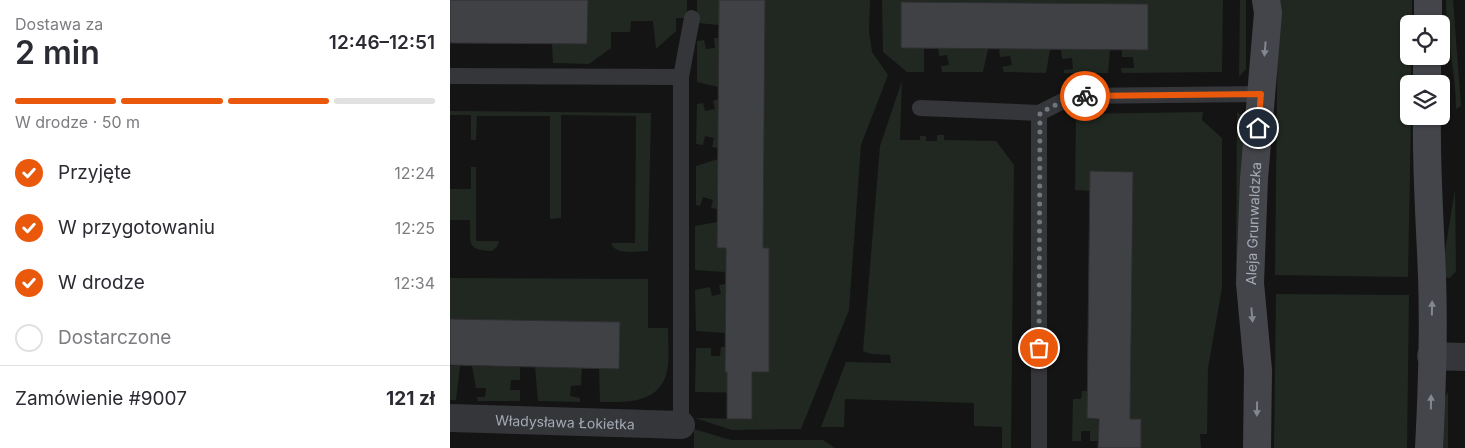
<!DOCTYPE html>
<html lang="pl">
<head>
<meta charset="utf-8">
<style>
  body { margin:0; font-family:Inter,sans-serif; background:#f2f2f3; color:#2b2b33; height:100vh; display:flex; flex-direction:column; font-size:19px; white-space:nowrap }
  * { box-sizing:border-box; margin:0 }
  p { font-size:16px; color:#7c7c81 }
  .icon { flex:none; width:28px; height:28px; fill:none; stroke:currentColor; stroke-width:2; stroke-linecap:round; stroke-linejoin:round }
  .map { position:relative; flex:1; overflow:hidden }
  .sheet { display:flex; flex-direction:column; background:#fff; width:450px }
  .sheet>* { flex:none }
  .buttons { position:absolute; left:950px; top:15px; display:grid; gap:10px }
  .buttons a { display:grid; place-items:center; width:50px; height:50px; border-radius:8px; background:#fff; box-shadow:0 1px 4px #0004; font-size:25px }
  .pin { position:absolute; display:grid; place-items:center; width:42px; height:42px; color:#fff; margin:-21px; border:2px solid #fff; border-radius:50%; box-shadow:0 1px 5px #0007 }
  .courier { position:absolute; display:grid; place-items:center; width:50px; height:50px; margin:-25px; border:4px solid #ea580c; border-radius:50%; background:#fff; color:#222; box-shadow:0 1px 6px #0007 }
  .head em { font-style:normal; font-weight:600 }
  .head div { display:flex; flex-direction:column-reverse }
  .head { display:flex; align-items:center; justify-content:space-between; height:85px; padding:0 15px }
  h1 { font-size:32px; font-weight:600; line-height:38px }
  .bar { display:grid; grid-template-columns:repeat(4,1fr); gap:8px 5px; align-content:center; height:60px; padding:0 15px }
  .bar i { height:6px; border-radius:4px; background:#e1e1e2 }
  .bar .active { background:#ea580c }
  .bar p { grid-column:span 4 }
  .line { display:flex; align-items:center; gap:12px; padding:0 15px; border-top:1px solid #e1e1e2 }
  .line div { flex:1 }
  ol { padding:0 15px; list-style:none }
  li { display:flex; align-items:center; gap:15px; height:55px }
  li p { margin-inline-start:auto }
  li .icon { padding:5px; border-radius:50%; background:#ea580c; color:#fff; stroke-width:4 }
  li:last-child { color:#7c7c81 }
  li i { width:28px; height:28px; border:2px solid #e1e1e2; border-radius:50% }
  main { display:flex; flex:1; min-height:0 }
  .map>svg:first-child { display:block }
  .green { fill:#202821 }
  .building { fill:#404145; stroke:#2e2e31 }
  .lines { fill:none; stroke-linecap:round; stroke-linejoin:round }
  .lane { stroke:#35363a; stroke-width:16 }
  .street { stroke:#35363a; stroke-width:28 }
  .secondary { stroke:#43454a; stroke-width:28 }
  .oneway { fill:#838790 }
  .done { stroke:#72767e; stroke-width:5; stroke-dasharray:0 9 }
  .route { stroke:#ea580c; stroke-width:6 }
  .labels { text-anchor:middle; dominant-baseline:central; stroke-width:4; stroke-linejoin:round; paint-order:stroke }
  .street-label { font-size:14px; fill:#a5abb6; stroke:#0f0f10 }
</style>
</head>
<body>
<main>
<section class="sheet">
<div class="head"><div><h1>2 min</h1><p>Dostawa za</p></div><em>12:46–12:51</em></div>
<div class="bar"><i class="active"></i><i class="active"></i><i class="active"></i><i></i><p>W drodze · 50 m</p></div>
<ol>
<li><svg class="icon" aria-label="check" viewBox="0 0 24 24"><path d="M5 12l5 5 9-10"/></svg>Przyjęte<p>12:24</p></li>
<li><svg class="icon" aria-label="check" viewBox="0 0 24 24"><path d="M5 12l5 5 9-10"/></svg>W przygotowaniu<p>12:25</p></li>
<li><svg class="icon" aria-label="check" viewBox="0 0 24 24"><path d="M5 12l5 5 9-10"/></svg>W drodze<p>12:34</p></li>
<li><i></i>Dostarczone</li>
</ol>
<div class="line" style="height:65px"><div>Zamówienie #9007</div><b>121 zł</b></div>
</section>
<div class="map">
<svg width="1015" height="448" viewBox="0 0 1015 448">
  <rect width="100%" height="100%" fill="#141415"/>
  <!-- green -->
  <g class="green">
    <polygon points="138,0 237,0 237,18 226,18 226,31 206,49 203,21 181,21 180,32 161,32 161,48 139,64 103,63 102,44 137,44"/>
    <polygon points="247,0 269,0 269,25 247,23"/>
    <polygon points="289,0 420,0 419,31 422,52 438,75 411,145 399,310 351,429 282,430 245,418 301,419 301,393 245,392 246,348 261,348 261,356 270,356 271,347 275,347 275,372 319,372 319,248 313,248"/>
    <polygon points="432,0 773,0 772,72 672,73 671,68 684,68 683,57 672,57 672,50 698,50 698,4 451,2 451,48 474,48 474,72 457,72 433,52"/>
    <polygon points="790,0 796,0 796,69 789,77"/>
    <polygon points="828,0 962,0 962,24 959,24 959,56 961,56 961,84 959,84 959,116 961,116 958,277 825,275"/>
    <path d="M996,0H1003L1011,106L1006,109C1006,72 996,37 996,0Z"/>
    <polygon points="264,38 268,38 268,87 247,82 247,41 254,40 256,49 265,48"/>
    <polygon points="488,48 538,49 533,72 492,72 491,66 499,65 497,55 489,56"/>
    <polygon points="549,49 600,49 596,73 554,72 552,67 562,65 560,56 550,57"/>
    <polygon points="611,50 660,50 658,73 614,73 614,70 623,69 622,58 612,59"/>
    <polygon points="452,81 450,140 470,140 470,136 476,136 476,141 487,141 487,135 494,135 494,140 546,141 564,165 561,448 552,448 552,427 524,426 524,403 395,399 394,427 371,427 396,362 441,363 440,355 421,354 413,351 430,146"/>
    <polygon points="268,99 268,148 262,147 264,138 255,136 253,145 246,144 247,104 253,103 255,111 265,109 263,101"/>
    <path d="M0,111L201,113L198,251C187,251 165,256 161,243H185L186,116L111,115V218L100,219V116H27L26,140H21V115H0Z"/>
    <polygon points="753,112 752,120 772,138 772,288 758,368 757,434 750,434 751,448 691,448 691,419 680,419 683,172 640,171 640,191 625,190 626,114"/>
    <polygon points="787,112 792,116 794,124 792,273 786,271"/>
    <polygon points="268,159 267,209 261,208 263,200 253,197 250,206 246,205 246,166"/>
    <path d="M21,167H26V241H49L47,247L42,251C15,250 21,243 20,220H0V189H21Z"/>
    <polygon points="1005,189 1006,271 1000,278 991,277"/>
    <polygon points="267,222 267,248 276,248 275,272 245,270 245,226"/>
    <path d="M0,278L198,279V328H218C218,341 220,363 216,375C207,404 176,402 150,402L149,368L169,369L170,323L0,319Z"/>
    <polygon points="275,284 275,333 246,331 245,290 260,287 262,296 271,294 269,285"/>
    <polygon points="826,294 959,295 957,448 824,448"/>
    <polygon points="0,366 10,366 6,400 0,400"/>
    <polygon points="22,366 70,367 70,380 61,380 60,390 70,390 70,401 28,401 27,397 35,397 36,388 26,388"/>
    <polygon points="85,367 132,368 131,385 121,386 120,396 130,398 130,402 88,401"/>
    <polygon points="632,391 637,391 637,418 648,419 648,441 640,441 640,431 631,431 631,441 622,441 623,399 631,399"/>
    <polygon points="998,392 998,448 990,448 995,397"/>
    <polygon points="244,429 281,440 373,440 385,448 244,448"/>
  </g>
  <!-- building -->
  <g class="building">
    <polygon points="0,0 138,0 137,44 0,43"/>
    <polygon points="269,0 315,0 313,248 319,248 319,372 302,372 302,419 277,419 277,372 275,372 276,248 267,248"/>
    <polygon points="451,2 698,4 698,50 451,48"/>
    <polygon points="640,171 683,172 680,419 691,419 691,448 648,448 649,419 637,418"/>
    <polygon points="0,319 170,322 169,369 0,365"/>
  </g>
  <g class="lines">
    <!-- lane -->
    <g class="lane">
      <polyline points="0,76 231,77"/>
      <polyline points="470,108 589,113 589,448"/>
      <polyline points="589,113 623,96 811,94"/>
      <polyline points="231,425 231,77 242,18"/>
    </g>
    <!-- street -->
    <g class="street">
      <polyline points="981,356 1015,357"/>
      <path id="s1" d="M0,418L231,425"/>
    </g>
    <!-- secondary -->
    <g class="secondary">
      <polyline points="978,24 978,0"/>
      <polyline points="977,84 977,56"/>
      <path d="M977,116C976,170 980,223 982,276C984,333 982,391 979,448"/>
      <path id="s2" d="M807,448L808,370L800,283L804,179L818,13L816,0"/>
    </g>
  </g>
  <!-- one-way arrows -->
  <defs><path id="oneway-solid" d="M-6-.8H1V-3.2L6.5 0L1 3.2V.8H-6Z" transform="scale(1.25)"/></defs>
  <g class="oneway">
    <use href="#oneway-solid" transform="translate(815 49) rotate(95)"/>
    <use href="#oneway-solid" transform="translate(982 308) rotate(-89)"/>
    <use href="#oneway-solid" transform="translate(802 315) rotate(85)"/>
    <use href="#oneway-solid" transform="translate(981 402) rotate(-89)"/>
    <use href="#oneway-solid" transform="translate(807 409) rotate(91)"/>
  </g>
  <g class="lines">
    <!-- done -->
    <polyline class="done" points="589,348 590,113 623,96 635,96"/>
    <!-- route -->
    <polyline class="route" points="635,96 811,94 808,128"/>
  </g>
  <g class="labels">
    <!-- street labels -->
    <g class="street-label">
      <text stroke="none"><textPath href="#s2" startOffset="225">Aleja Grunwaldzka</textPath></text>
      <text stroke="none"><textPath href="#s1" startOffset="115">Władysława Łokietka</textPath></text>
    </g>
  </g>
</svg>
<div class="buttons">
<a><svg class="icon" aria-label="locate" viewBox="0 0 24 24"><circle cx="12" cy="12" r="6"/><path d="M12 2v4M12 18v4M2 12h4M18 12h4"/></svg></a>
<a><svg class="icon" aria-label="layers" viewBox="0 0 24 24"><path d="M12 4l9 5-9 5-9-5zM3 14l9 5 9-5"/></svg></a>
</div>
<div class="pin" style="left:589px;top:348px;background:#ea580c"><svg class="icon" aria-label="bag" viewBox="0 0 24 24"><path d="M5 8h14l-1 12H6zM9 8a3 3 0 0 1 6 0"/></svg></div>
<div class="pin" style="left:808px;top:128px;background:#1f2937"><svg class="icon" aria-label="home" viewBox="0 0 24 24"><path d="M3 11l9-7 9 7M6 9v11h12V9"/></svg></div>
<div class="courier" style="left:635px;top:96px"><svg class="icon" aria-label="bike" viewBox="0 0 24 24"><circle cx="6" cy="16" r="4"/><circle cx="18" cy="16" r="4"/><path d="M6 16l4-8h5l3 8M10 8l3 8H6M13 5h3"/></svg></div>
</div>
</main>
</body>
</html>
